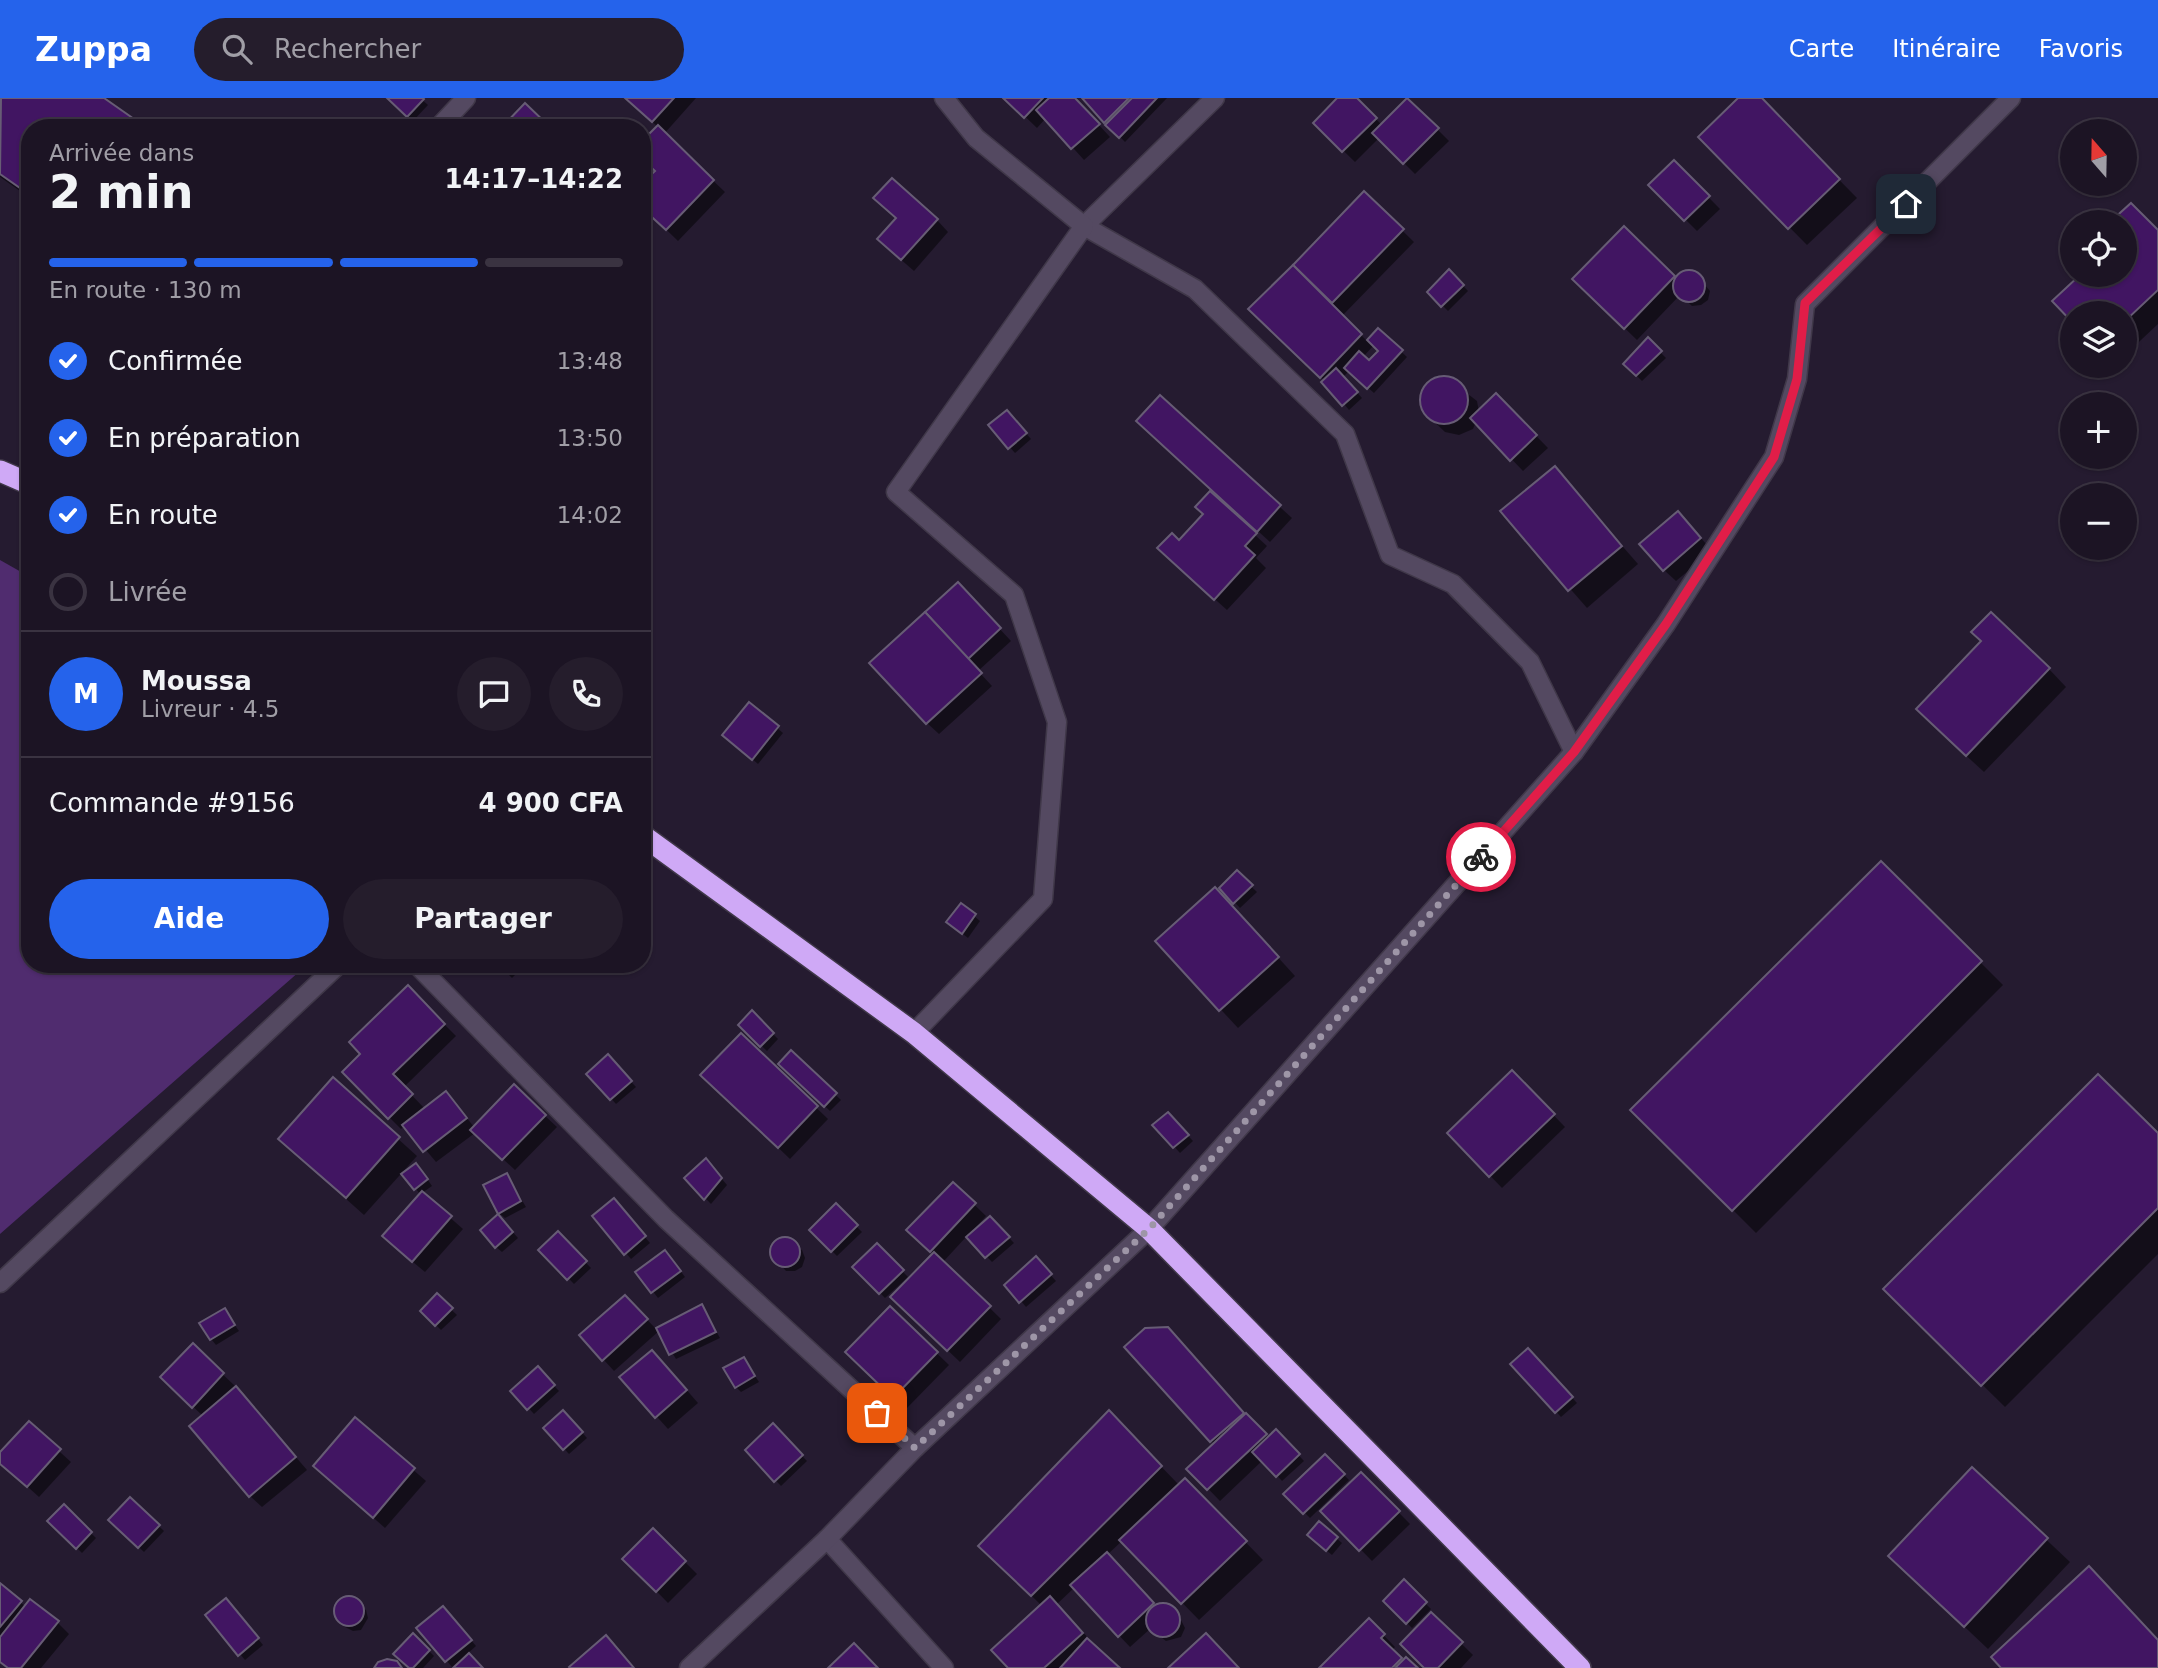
<!DOCTYPE html>
<html lang="fr">
<head>
<meta charset="utf-8">
<style>
  body { margin:0; font-family:"DejaVu Sans",sans-serif; background:#251d2c; color:#f1f3f6; height:100vh; display:flex; flex-direction:column; font-size:26px; white-space:nowrap }
  * { box-sizing:border-box; margin:0 }
  p { font-size:23px; color:#a09ea6 }
  .icon { flex:none; width:38px; height:38px; fill:none; stroke:currentColor; stroke-width:2; stroke-linecap:round; stroke-linejoin:round }
  .map { position:relative; flex:1; overflow:hidden }
  .drawer { position:absolute; left:21px; top:21px; width:630px; height:854px; display:flex; flex-direction:column; background:#1c1424; border-radius:28px; box-shadow:0 2px 5px #0004,0 0 0 2px #3a3341 }
  .drawer>* { flex:none }
  .needle { width:46px; rotate:340deg }
  .controls { position:absolute; left:2060px; top:21px; display:grid; gap:14px }
  .controls a { display:grid; place-items:center; width:77px; height:77px; border-radius:50%; background:#1c1424; box-shadow:0 2px 5px #0004,0 0 0 2px #3a3341; font-size:35px }
  .pin { position:absolute; display:grid; place-items:center; width:60px; height:60px; color:#fff; margin:-30px; border-radius:14px; box-shadow:0 4px 10px #0006 }
  .courier { position:absolute; display:grid; place-items:center; width:70px; height:70px; margin:-35px; border:5px solid #e11d48; border-radius:50%; background:#fff; color:#222; box-shadow:0 2px 9px #0007 }
  .summary em { font-style:normal; font-weight:700 }
  .summary div { display:flex; flex-direction:column-reverse }
  .summary { display:flex; align-items:center; justify-content:space-between; height:119px; padding:0 28px }
  h1 { font-size:46px; font-weight:700; line-height:52px }
  .bar { display:grid; grid-template-columns:repeat(4,1fr); gap:10px 7px; align-content:center; height:84px; padding:0 28px }
  .bar i { height:9px; border-radius:5px; background:#3a3341 }
  .bar .on { background:#2563eb }
  .bar p { grid-column:span 4 }
  .line { display:flex; align-items:center; gap:18px; padding:0 28px; border-top:2px solid #3a3341 }
  .line div { flex:1 }
  .round { display:grid; place-items:center; flex:none; width:74px; height:74px; border-radius:37px; background:#251d2c }
  ol { padding:0 28px; list-style:none }
  li { display:flex; align-items:center; gap:21px; height:77px }
  li p { margin-inline-start:auto }
  li .icon { padding:7px; border-radius:50%; background:#2563eb; color:#fff; stroke-width:4 }
  li:last-child { color:#a09ea6 }
  li i { width:38px; height:38px; border:4px solid #3a3341; border-radius:50% }
  .primary-button { display:flex; gap:14px; margin-top:auto; padding:14px 28px }
  .primary-button a { flex:1; height:80px; border-radius:42px; background:#2563eb; color:#fff; font-size:28px; font-weight:700; line-height:80px; text-align:center }
  .primary-button a+a { background:#251d2c; color:#f1f3f6 }
  header { display:flex; align-items:center; gap:42px; box-sizing:border-box; height:98px; padding:0 35px; background:#2563eb; color:#fff }
  header strong { font-size:33px }
  nav { display:flex; gap:38px; margin-inline-start:auto; font-size:24px }
  .search { width:490px; height:63px; background:#251d2c; display:flex; align-items:center; gap:18px; box-sizing:border-box; padding:0 24px; border-radius:38px; color:#a09ea6; font-size:26px }
  .map>svg:first-child { display:block }
  .green { fill:#502c6f }
  .shadow { fill:#0007; fill-rule:evenodd }
  .building { fill:#411562; stroke:#675c75; stroke-width:2 }
  .lines { fill:none; stroke-linecap:round; stroke-linejoin:round }
  .street-casing { stroke:#403849; stroke-width:21 }
  .highway-casing { stroke:#403849; stroke-width:24 }
  .street { stroke:#544961; stroke-width:18 }
  .highway { stroke:#cfa9f6; stroke-width:21 }
  .done { stroke:#9e96a7; stroke-width:7; stroke-dasharray:0 12.6 }
  .route { stroke:#e11d48; stroke-width:9 }
</style>
</head>
<body>
<header>
<strong>Zuppa</strong>
<div class="search"><svg class="icon" aria-label="search" viewBox="0 0 24 24"><circle cx="10" cy="10" r="6"/><path d="M15 15l6 6"/></svg>Rechercher</div>
<nav><a>Carte</a><a>Itinéraire</a><a>Favoris</a></nav>
</header>
<div class="map">
<svg width="2158" height="1570" viewBox="0 0 2158 1570">
  <rect width="100%" height="100%" fill="#251b30"/>
  <!-- green -->
  <polygon class="green" points="0,462 30,479 30,866 308,866 0,1136"/>
  <!-- shadow -->
  <g class="shadow">
    <polygon points="3,0 101,0 140,30 30,30 30,100 0,79 0,4"/>
    <polygon points="389,0 420,0 428,7 413,23"/>
    <polygon points="626,0 696,0 664,36 725,94 678,143 642,108 657,73 658,29"/>
    <polygon points="1006,0 1074,0 1110,39 1084,62 1046,20 1037,30"/>
    <polygon points="1129,0 1132,3 1167,0 1125,44 1083,1"/>
    <polygon points="1340,0 1354,0 1382,27 1408,2 1449,43 1415,76 1379,40 1355,64 1315,25"/>
    <polygon points="1740,0 1759,0 1857,100 1807,147 1700,39"/>
    <polygon points="1674,64 1720,111 1697,133 1651,87"/>
    <path d="M1364,95L1414,144L1342,218L1368,244L1378,232L1407,259L1374,295L1349,273L1343,279L1362,300L1349,312L1325,283L1251,211ZM1374,247L1380,253L1369,265L1363,259Z"/>
    <polygon points="2131,107 2158,134 2158,226 2124,258 2124,215 2072,215 2072,222 2054,203 2082,177 2124,177 2124,124 2113,124"/>
    <polygon points="937,122 948,134 914,173 891,153"/>
    <polygon points="1624,131 1678,183 1686,174 1695,175 1710,193 1708,202 1701,207 1692,208 1680,197 1637,242 1574,181"/>
    <polygon points="1449,173 1468,193 1448,213 1429,194"/>
    <polygon points="642,213 650,221 642,229"/>
    <polygon points="1648,242 1666,260 1642,283 1625,266"/>
    <polygon points="1446,279 1477,303 1479,314 1496,297 1548,350 1523,373 1476,324 1473,331 1459,337 1445,334 1426,316 1422,302 1426,288"/>
    <polygon points="1160,300 1292,420 1270,444 1150,335"/>
    <polygon points="1012,319 1031,341 1015,355 990,327"/>
    <polygon points="1554,370 1638,466 1587,510 1503,414"/>
    <polygon points="1690,427 1712,453 1676,483 1664,472"/>
    <polygon points="1255,437 1267,448 1256,460 1266,470 1227,512 1171,462 1179,445"/>
    <polygon points="969,498 1011,543 978,573 992,588 939,636 927,625"/>
    <polygon points="2049,571 2066,589 1984,674 1935,629"/>
    <polygon points="749,606 783,635 758,666 730,642"/>
    <polygon points="1881,765 2003,887 1756,1135 1633,1012"/>
    <polygon points="1237,775 1257,794 1240,810 1221,790"/>
    <polygon points="961,807 980,823 968,840 954,829"/>
    <polygon points="1232,809 1295,878 1238,930 1157,843"/>
    <polygon points="498,866 526,866 512,880"/>
    <polygon points="408,890 456,938 404,989 425,1011 446,995 475,1030 514,989 557,1029 515,1072 475,1035 436,1064 405,1027 401,1031 344,974 362,956"/>
    <polygon points="752,915 778,941 767,953 740,927"/>
    <polygon points="741,937 828,1021 790,1061 703,977"/>
    <polygon points="791,955 841,1002 830,1013 781,966"/>
    <polygon points="608,959 636,989 616,1006 589,976"/>
    <polygon points="1512,974 1565,1029 1502,1090 1449,1035"/>
    <polygon points="333,982 417,1058 364,1117 298,1058"/>
    <polygon points="1168,1016 1193,1043 1180,1055 1155,1027"/>
    <polygon points="2158,1038 2158,1156 2005,1309 1885,1191"/>
    <polygon points="711,1068 727,1087 711,1106 686,1080"/>
    <polygon points="421,1072 432,1088 422,1095 463,1131 425,1174 396,1150 421,1097 403,1076"/>
    <polygon points="507,1077 526,1109 505,1120 499,1115"/>
    <polygon points="953,1086 986,1118 976,1129 978,1131 990,1120 1014,1145 992,1164 967,1138 943,1164 1001,1221 960,1264 892,1199 934,1156 909,1132"/>
    <polygon points="619,1108 650,1145 631,1161 595,1118"/>
    <polygon points="836,1108 862,1134 837,1158 811,1132"/>
    <polygon points="503,1123 518,1140 502,1154 496,1149"/>
    <polygon points="558,1136 591,1170 574,1186 541,1152"/>
    <polygon points="783,1141 802,1152 805,1160 802,1169 795,1173 786,1173 772,1157 775,1145"/>
    <polygon points="877,1147 908,1179 885,1200 855,1169"/>
    <polygon points="670,1159 685,1179 658,1200 638,1174"/>
    <polygon points="1036,1161 1056,1183 1026,1209 1021,1203"/>
    <polygon points="437,1198 457,1217 441,1232 422,1213"/>
    <polygon points="702,1208 720,1240 676,1261 659,1233 614,1273 603,1261 637,1211 656,1231"/>
    <polygon points="890,1210 949,1267 906,1311 848,1254"/>
    <polygon points="224,1212 239,1233 216,1247 211,1241"/>
    <polygon points="1179,1243 1269,1341 1276,1333 1304,1363 1282,1383 1263,1362 1220,1403 1189,1371 1215,1347 1127,1249"/>
    <polygon points="193,1248 235,1288 307,1372 262,1409 250,1398 203,1318 174,1291"/>
    <polygon points="1528,1252 1577,1305 1561,1319 1513,1266"/>
    <polygon points="744,1261 759,1284 741,1294 736,1289"/>
    <polygon points="664,1266 698,1305 668,1331 622,1280"/>
    <polygon points="538,1271 559,1293 534,1316 513,1293"/>
    <polygon points="563,1314 587,1340 569,1356 545,1330"/>
    <polygon points="356,1322 426,1383 385,1430 315,1368"/>
    <polygon points="29,1326 71,1364 39,1399 0,1364 0,1357"/>
    <polygon points="773,1328 807,1363 781,1388 747,1352"/>
    <polygon points="1126,1332 1179,1387 1185,1382 1263,1462 1199,1522 1122,1443 1107,1457 1157,1509 1172,1510 1178,1516 1185,1530 1181,1539 1166,1543 1150,1531 1130,1549 1074,1490 1056,1507 1118,1570 1010,1570 1042,1508 998,1465"/>
    <polygon points="1325,1358 1349,1382 1310,1420 1286,1396"/>
    <polygon points="1972,1372 2070,1464 1988,1551 1914,1481"/>
    <polygon points="1361,1376 1410,1426 1372,1463 1323,1413"/>
    <polygon points="130,1401 164,1433 144,1454 110,1422"/>
    <polygon points="64,1409 96,1440 82,1455 50,1423"/>
    <polygon points="1319,1425 1342,1445 1332,1457 1314,1442"/>
    <polygon points="653,1432 697,1476 668,1505 625,1461"/>
    <polygon points="1404,1484 1431,1511 1412,1530 1385,1503"/>
    <polygon points="0,1487 26,1509 57,1524 69,1536 41,1570 7,1570 0,1564"/>
    <polygon points="349,1500 366,1512 368,1520 361,1532 353,1533 345,1529 335,1514 338,1506"/>
    <polygon points="231,1507 263,1547 245,1562 240,1556"/>
    <polygon points="448,1515 476,1548 467,1556 481,1570 456,1570 462,1564 460,1562 452,1569 419,1530"/>
    <polygon points="1431,1516 1473,1557 1461,1570 1426,1570"/>
    <polygon points="1369,1522 1395,1549 1392,1552 1415,1570 1322,1570"/>
    <polygon points="413,1537 434,1558 423,1570 411,1570"/>
  </g>
  <!-- building -->
  <g class="building">
    <polygon points="1,0 104,0 134,21 128,30 30,30 30,97 0,76"/>
    <polygon points="387,0 423,0 424,1 407,19"/>
    <polygon points="625,0 674,0 652,24"/>
    <polygon points="1003,0 1043,0 1024,20"/>
    <polygon points="1049,0 1075,0 1100,26 1071,51 1036,12"/>
    <polygon points="1082,0 1129,0 1104,25"/>
    <polygon points="1132,0 1157,0 1119,40 1105,27"/>
    <polygon points="1337,0 1357,0 1377,20 1342,54 1313,25"/>
    <polygon points="1407,0 1439,30 1403,66 1372,35"/>
    <polygon points="1738,0 1762,0 1840,81 1788,131 1698,39"/>
    <polygon points="525,5 551,30 501,30"/>
    <polygon points="658,27 714,82 666,132 642,110 642,85 655,73 642,61 642,43"/>
    <polygon points="1674,62 1710,98 1684,123 1648,87"/>
    <polygon points="892,80 938,121 901,162 877,141 896,120 873,100"/>
    <polygon points="1364,93 1404,131 1332,205 1293,167"/>
    <polygon points="2131,105 2158,132 2158,192 2124,224 2124,215 2072,215 2072,224 2052,203 2080,177 2124,177 2124,124 2110,124"/>
    <polygon points="1624,128 1675,178 1624,231 1572,181"/>
    <polygon points="1293,167 1362,236 1320,280 1248,211"/>
    <polygon points="1449,171 1464,187 1441,209 1427,194"/>
    <circle cx="1689" cy="188" r="16"/>
    <polygon points="1378,230 1403,252 1367,291 1344,270 1359,253 1369,262 1378,253 1367,242"/>
    <polygon points="1648,239 1662,253 1636,278 1623,266"/>
    <polygon points="1336,270 1358,294 1342,308 1321,284"/>
    <circle cx="1444" cy="302" r="24"/>
    <polygon points="1496,295 1537,337 1510,363 1470,320"/>
    <polygon points="1160,297 1281,407 1257,434 1136,323"/>
    <polygon points="1007,312 1027,335 1008,351 988,327"/>
    <polygon points="1555,368 1622,448 1568,493 1500,413"/>
    <polygon points="1210,393 1257,435 1245,448 1255,457 1214,502 1157,450 1172,435 1179,442 1203,416 1195,409"/>
    <polygon points="1678,413 1701,440 1663,473 1639,446"/>
    <polygon points="958,484 1001,530 968,561 925,514"/>
    <polygon points="925,514 982,575 926,626 869,565"/>
    <polygon points="1991,514 2050,570 1966,658 1916,611 1981,543 1971,534"/>
    <polygon points="749,604 779,628 752,662 722,637"/>
    <polygon points="1881,763 1982,863 1732,1113 1630,1012"/>
    <polygon points="1237,772 1253,787 1233,806 1219,790"/>
    <polygon points="1215,789 1279,859 1219,913 1155,843"/>
    <polygon points="961,805 976,816 962,836 946,824"/>
    <polygon points="408,887 445,926 393,976 413,996 388,1021 342,974 360,956 349,944"/>
    <polygon points="752,912 774,935 760,949 738,927"/>
    <polygon points="741,935 818,1008 778,1050 700,977"/>
    <polygon points="791,952 837,995 824,1009 778,966"/>
    <polygon points="608,956 632,983 610,1002 586,976"/>
    <polygon points="1512,972 1555,1016 1489,1079 1447,1035"/>
    <polygon points="2098,976 2158,1035 2158,1110 1981,1288 1883,1191"/>
    <polygon points="333,979 400,1039 346,1100 278,1041"/>
    <polygon points="514,986 546,1017 502,1062 470,1032"/>
    <polygon points="446,993 467,1020 423,1054 402,1027"/>
    <polygon points="1168,1014 1189,1037 1173,1050 1152,1027"/>
    <polygon points="706,1060 722,1080 704,1102 684,1080"/>
    <polygon points="416,1065 428,1081 414,1092 401,1076"/>
    <polygon points="507,1075 521,1103 498,1116 483,1087"/>
    <polygon points="953,1084 976,1105 930,1154 906,1132"/>
    <polygon points="422,1093 452,1118 412,1164 382,1138"/>
    <polygon points="614,1100 646,1138 624,1157 592,1118"/>
    <polygon points="836,1105 858,1127 831,1154 809,1132"/>
    <polygon points="498,1116 513,1134 495,1150 480,1132"/>
    <polygon points="990,1118 1010,1139 985,1160 966,1139"/>
    <polygon points="558,1133 587,1163 567,1182 538,1152"/>
    <circle cx="785" cy="1154" r="15"/>
    <polygon points="877,1145 904,1172 879,1196 852,1169"/>
    <polygon points="665,1152 681,1173 651,1195 635,1174"/>
    <polygon points="934,1154 991,1208 947,1253 890,1199"/>
    <polygon points="1036,1158 1052,1176 1019,1205 1004,1187"/>
    <polygon points="437,1195 453,1210 435,1228 420,1213"/>
    <polygon points="625,1197 648,1221 602,1263 579,1237"/>
    <polygon points="702,1206 716,1234 669,1257 656,1230"/>
    <polygon points="890,1208 938,1254 893,1300 845,1254"/>
    <polygon points="225,1210 235,1227 210,1242 199,1225"/>
    <polygon points="1168,1229 1244,1315 1210,1344 1124,1249 1145,1230"/>
    <polygon points="193,1245 224,1275 192,1310 160,1279"/>
    <polygon points="1528,1250 1573,1299 1555,1315 1510,1266"/>
    <polygon points="652,1252 687,1292 655,1320 619,1279"/>
    <polygon points="744,1259 755,1278 735,1290 723,1270"/>
    <polygon points="538,1268 555,1287 527,1312 510,1293"/>
    <polygon points="236,1288 296,1359 249,1399 189,1328"/>
    <polygon points="563,1312 583,1334 563,1352 543,1330"/>
    <polygon points="1109,1312 1162,1368 1031,1498 978,1448"/>
    <polygon points="1246,1315 1267,1336 1207,1392 1186,1371"/>
    <polygon points="355,1319 415,1370 373,1420 313,1368"/>
    <polygon points="29,1323 61,1351 27,1389 0,1366 0,1354"/>
    <polygon points="773,1325 803,1357 774,1384 745,1352"/>
    <polygon points="1276,1331 1300,1356 1276,1379 1252,1354"/>
    <polygon points="1325,1356 1345,1376 1303,1416 1283,1396"/>
    <polygon points="1972,1369 2048,1440 1964,1529 1888,1458"/>
    <polygon points="1361,1374 1400,1413 1359,1453 1320,1413"/>
    <polygon points="1185,1380 1247,1443 1181,1506 1119,1442"/>
    <polygon points="130,1399 160,1427 138,1450 108,1422"/>
    <polygon points="64,1406 92,1434 76,1451 47,1423"/>
    <polygon points="1319,1423 1338,1439 1326,1453 1307,1437"/>
    <polygon points="653,1430 686,1463 656,1494 622,1461"/>
    <polygon points="1107,1454 1154,1505 1118,1539 1070,1487"/>
    <polygon points="2089,1468 2158,1542 2158,1570 2001,1570 1991,1559"/>
    <polygon points="1404,1481 1427,1504 1406,1526 1383,1503"/>
    <polygon points="0,1485 22,1503 0,1529"/>
    <circle cx="349" cy="1513" r="15"/>
    <polygon points="1050,1498 1083,1535 1044,1570 1008,1570 991,1552"/>
    <polygon points="226,1500 259,1540 238,1558 205,1517"/>
    <polygon points="30,1501 59,1523 21,1570 8,1570 0,1564 0,1539"/>
    <circle cx="1163" cy="1522" r="17"/>
    <polygon points="443,1508 472,1542 445,1564 416,1530"/>
    <polygon points="1431,1514 1463,1544 1438,1570 1424,1570 1400,1546"/>
    <polygon points="1369,1520 1385,1536 1381,1540 1402,1560 1392,1570 1319,1570"/>
    <polygon points="413,1535 430,1552 413,1570 409,1570 393,1556"/>
    <polygon points="1206,1535 1239,1570 1168,1570"/>
    <polygon points="606,1537 634,1570 570,1570 569,1569"/>
    <polygon points="1087,1540 1120,1570 1060,1570"/>
    <polygon points="854,1545 878,1570 828,1570"/>
    <polygon points="469,1555 483,1570 453,1570"/>
    <polygon points="1406,1559 1418,1570 1395,1570"/>
    <polygon points="387,1561 397,1563 402,1570 374,1570 378,1564"/>
  </g>
  <g class="lines">
    <defs>
      <g id="street">
        <polyline points="1215,0 1084,128 1195,191 1345,336 1390,457 1453,486 1530,564 1574,654"/>
        <polyline points="438,30 466,0"/>
        <polyline points="416,866 666,1121 915,1350"/>
        <polyline points="914,935 1043,801 1057,624 1014,497 896,394 1084,128 976,40 944,0"/>
        <polyline points="0,1185 339,866"/>
        <polyline points="827,1441 944,1570"/>
        <polyline points="689,1570 827,1441 915,1350 1149,1131 1574,654 1666,526 1774,359 1797,281 1805,206 2011,0"/>
      </g>
      <g id="highway">
        <polyline points="0,373 30,386"/>
        <polyline points="642,737 914,935 1149,1131 1580,1570"/>
      </g>
    </defs>
    <!-- street casing -->
    <use href="#street" class="street-casing"/>
    <!-- highway casing -->
    <use href="#highway" class="highway-casing"/>
    <!-- street -->
    <use href="#street" class="street"/>
    <!-- highway -->
    <use href="#highway" class="highway"/>
  </g>
  <g class="lines">
    <!-- done -->
    <polyline class="done" points="877,1315 915,1350 1149,1131 1481,759"/>
    <!-- route -->
    <polyline class="route" points="1481,759 1574,654 1666,526 1774,359 1797,281 1805,205 1906,106"/>
  </g>
</svg>
<div class="controls">
<a><svg class="needle" viewBox="-14 -14 28 28"><path d="M0-13l5 13h-10z" fill="#e53935"/><path d="M0 13l5-13h-10z" fill="#a09ea6"/></svg></a>
<a><svg class="icon" aria-label="locate" viewBox="0 0 24 24"><circle cx="12" cy="12" r="6"/><path d="M12 2v4M12 18v4M2 12h4M18 12h4"/></svg></a>
<a><svg class="icon" aria-label="layers" viewBox="0 0 24 24"><path d="M12 4l9 5-9 5-9-5zM3 14l9 5 9-5"/></svg></a>
<a>+</a>
<a>−</a>
</div>
<div class="pin" style="left:877px;top:1315px;background:#ea580c"><svg class="icon" aria-label="bag" viewBox="0 0 24 24"><path d="M5 8h14l-1 12H6zM9 8a3 3 0 0 1 6 0"/></svg></div>
<div class="pin" style="left:1906px;top:106px;background:#1f2937"><svg class="icon" aria-label="home" viewBox="0 0 24 24"><path d="M3 11l9-7 9 7M6 9v11h12V9"/></svg></div>
<div class="courier" style="left:1481px;top:759px"><svg class="icon" aria-label="bike" viewBox="0 0 24 24"><circle cx="6" cy="16" r="4"/><circle cx="18" cy="16" r="4"/><path d="M6 16l4-8h5l3 8M10 8l3 8H6M13 5h3"/></svg></div>
<section class="drawer">
<div class="summary"><div><h1>2 min</h1><p>Arrivée dans</p></div><em>14:17–14:22</em></div>
<div class="bar"><i class="on"></i><i class="on"></i><i class="on"></i><i></i><p>En route · 130 m</p></div>
<ol>
<li><svg class="icon" aria-label="check" viewBox="0 0 24 24"><path d="M5 12l5 5 9-10"/></svg>Confirmée<p>13:48</p></li>
<li><svg class="icon" aria-label="check" viewBox="0 0 24 24"><path d="M5 12l5 5 9-10"/></svg>En préparation<p>13:50</p></li>
<li><svg class="icon" aria-label="check" viewBox="0 0 24 24"><path d="M5 12l5 5 9-10"/></svg>En route<p>14:02</p></li>
<li><i></i>Livrée</li>
</ol>
<div class="line" style="height:126px"><b class="round" style="background:#2563eb;color:#fff">M</b><div><b>Moussa</b><p>Livreur · 4.5</p></div><a class="round"><svg class="icon" aria-label="chat" viewBox="0 0 24 24"><path d="M4 5h16v11H9l-5 4z"/></svg></a><a class="round"><svg class="icon" aria-label="phone" viewBox="0 0 24 24"><path d="M5 4h4l2 5-3 2q2 4 5 5l2-3 5 2v4C11 20 4 13 5 4z"/></svg></a></div>
<div class="line" style="height:91px"><div>Commande #9156</div><b>4 900 CFA</b></div>
<div class="primary-button"><a>Aide</a><a>Partager</a></div>
</section>
</div>
</body>
</html>
